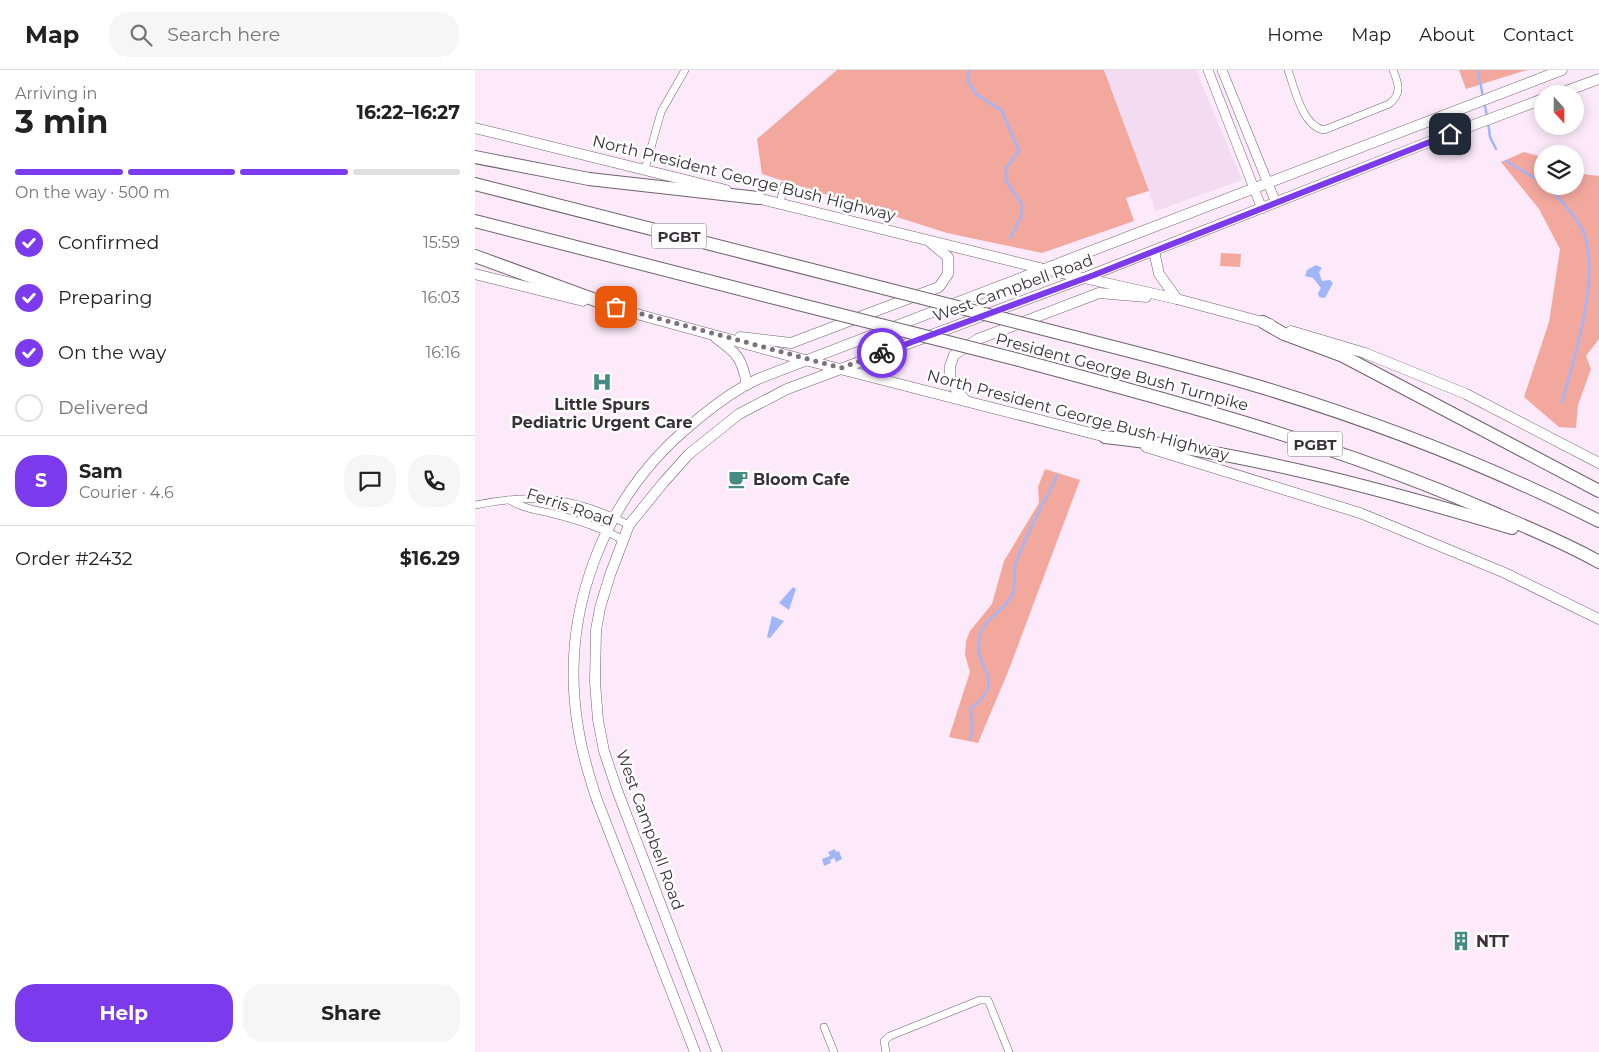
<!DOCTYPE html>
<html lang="en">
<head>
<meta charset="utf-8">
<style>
  body { margin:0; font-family:Montserrat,sans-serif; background:#f6f6f6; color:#222; height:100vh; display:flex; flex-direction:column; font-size:19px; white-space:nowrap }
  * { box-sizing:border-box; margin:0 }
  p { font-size:16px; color:#767676 }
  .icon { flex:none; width:28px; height:28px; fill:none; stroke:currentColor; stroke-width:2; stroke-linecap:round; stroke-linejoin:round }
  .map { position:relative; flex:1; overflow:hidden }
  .details { display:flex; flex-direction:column; background:#fff; width:475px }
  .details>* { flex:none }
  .needle { width:32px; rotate:159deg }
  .tools { position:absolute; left:1059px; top:15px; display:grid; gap:10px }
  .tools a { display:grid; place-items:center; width:50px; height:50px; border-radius:50%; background:#fff; box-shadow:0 2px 12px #0003; font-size:25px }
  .pin { position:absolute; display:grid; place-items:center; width:42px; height:42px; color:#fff; margin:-21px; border-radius:10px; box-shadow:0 2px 8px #0006 }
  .courier { position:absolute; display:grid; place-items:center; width:50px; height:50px; margin:-25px; border:4px solid #7c3aed; border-radius:50%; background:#fff; color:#222; box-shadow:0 1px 6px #0007 }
  .headline em { font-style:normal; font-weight:700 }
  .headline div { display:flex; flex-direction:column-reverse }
  .headline { display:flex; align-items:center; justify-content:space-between; height:85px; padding:0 15px }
  h1 { font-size:32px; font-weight:700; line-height:38px }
  .bar { display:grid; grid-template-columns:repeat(4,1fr); gap:8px 5px; align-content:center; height:60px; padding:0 15px }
  .bar i { height:6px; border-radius:4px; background:#e0e0e0 }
  .bar .current { background:#7c3aed }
  .bar p { grid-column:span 4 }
  .line { display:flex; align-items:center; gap:12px; padding:0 15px; border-top:1px solid #e0e0e0 }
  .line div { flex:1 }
  .round { display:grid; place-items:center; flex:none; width:52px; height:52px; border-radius:20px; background:#f6f6f6 }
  ol { padding:0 15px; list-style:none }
  li { display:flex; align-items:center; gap:15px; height:55px }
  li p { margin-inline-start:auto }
  li .icon { padding:5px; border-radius:50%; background:#7c3aed; color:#fff; stroke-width:4 }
  li:last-child { color:#767676 }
  li i { width:28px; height:28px; border:2px solid #e0e0e0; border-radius:50% }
  .cta { display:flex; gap:10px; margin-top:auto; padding:10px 15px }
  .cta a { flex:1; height:58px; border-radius:20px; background:#7c3aed; color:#fff; font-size:20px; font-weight:700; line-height:58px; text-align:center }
  .cta a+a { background:#f6f6f6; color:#222 }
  header { display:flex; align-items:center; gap:30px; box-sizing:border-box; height:70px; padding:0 25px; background:#fff; border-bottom:1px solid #e0e0e0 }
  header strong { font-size:24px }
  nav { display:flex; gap:28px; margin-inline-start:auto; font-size:18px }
  .search { width:350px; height:45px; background:#f6f6f6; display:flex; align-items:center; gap:12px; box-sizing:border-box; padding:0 18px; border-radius:20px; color:#767676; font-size:19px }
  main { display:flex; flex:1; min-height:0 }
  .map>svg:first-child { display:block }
  .built { fill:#f3dcf1 }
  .green { fill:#f3a89e }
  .water { fill:#a1b5f9 }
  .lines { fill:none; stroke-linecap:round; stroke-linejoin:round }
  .stream { stroke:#a1b5f9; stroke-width:2.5 }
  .minor-casing { stroke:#70616e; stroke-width:8 }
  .tertiary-casing { stroke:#70616e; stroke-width:10 }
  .secondary-casing { stroke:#70616e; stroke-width:11 }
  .motorway-casing { stroke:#70616e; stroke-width:14 }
  .minor { stroke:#fff; stroke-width:7 }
  .tertiary { stroke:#fff; stroke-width:9 }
  .secondary { stroke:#fff; stroke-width:10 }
  .motorway { stroke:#fff; stroke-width:12 }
  .motorway-bridge-casing { stroke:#70616e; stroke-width:14; stroke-linecap:butt }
  .motorway-bridge { stroke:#fff; stroke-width:12 }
  .done { stroke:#7d727c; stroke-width:5; stroke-dasharray:0 9 }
  .route { stroke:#7c3aed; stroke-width:6 }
  .labels { text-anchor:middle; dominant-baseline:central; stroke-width:5; stroke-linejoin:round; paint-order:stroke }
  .shield { fill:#fefefe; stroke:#736e73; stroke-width:1 }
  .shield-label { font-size:15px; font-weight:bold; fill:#383138 }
  .street-label { font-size:16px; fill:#383138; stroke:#fefefe }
  .poi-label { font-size:16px; font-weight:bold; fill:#383138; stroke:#fefefe; text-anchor:start }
</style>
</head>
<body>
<header>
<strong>Map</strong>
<div class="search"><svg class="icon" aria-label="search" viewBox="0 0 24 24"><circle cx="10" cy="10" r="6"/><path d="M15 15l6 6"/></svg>Search here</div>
<nav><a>Home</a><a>Map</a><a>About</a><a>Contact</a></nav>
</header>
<main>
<section class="details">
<div class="headline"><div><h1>3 min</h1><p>Arriving in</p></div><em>16:22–16:27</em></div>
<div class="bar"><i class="current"></i><i class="current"></i><i class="current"></i><i></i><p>On the way · 500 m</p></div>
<ol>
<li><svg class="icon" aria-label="check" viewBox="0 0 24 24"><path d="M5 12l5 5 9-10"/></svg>Confirmed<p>15:59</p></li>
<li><svg class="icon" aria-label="check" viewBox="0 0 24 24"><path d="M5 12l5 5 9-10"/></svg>Preparing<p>16:03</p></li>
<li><svg class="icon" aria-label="check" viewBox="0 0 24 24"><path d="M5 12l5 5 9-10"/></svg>On the way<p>16:16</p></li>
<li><i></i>Delivered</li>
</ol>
<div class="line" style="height:90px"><b class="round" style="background:#7c3aed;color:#fff">S</b><div><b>Sam</b><p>Courier · 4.6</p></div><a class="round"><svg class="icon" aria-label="chat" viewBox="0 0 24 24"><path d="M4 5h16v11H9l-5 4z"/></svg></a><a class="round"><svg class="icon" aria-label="phone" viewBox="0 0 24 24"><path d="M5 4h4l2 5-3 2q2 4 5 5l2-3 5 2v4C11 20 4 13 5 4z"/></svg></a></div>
<div class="line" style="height:65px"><div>Order #2432</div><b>$16.29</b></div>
<div class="cta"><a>Help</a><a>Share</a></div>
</section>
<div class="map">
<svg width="1124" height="982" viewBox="0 0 1124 982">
  <rect width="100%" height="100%" fill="#fceafa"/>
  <!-- built -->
  <polygon class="built" points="629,0 721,0 767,110 681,141"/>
  <!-- green -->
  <g class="green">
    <polygon points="362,0 629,0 674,121 651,128 659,151 567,183 472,163 287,104 282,69"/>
    <polygon points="984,0 1052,0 991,19"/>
    <polygon points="1049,82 1067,87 1068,116 1100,116 1100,106 1108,104 1124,106 1124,269 1111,286 1116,299 1103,335 1101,358 1084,357 1049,327 1074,252 1085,179 1064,139 1026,92"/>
    <polygon points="746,183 766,184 765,197 745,196"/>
    <polygon points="570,399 605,410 533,602 503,673 474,667 495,602 490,585 491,571 495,561 517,534 529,491 564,433 563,417"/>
  </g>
  <!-- water -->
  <g class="water">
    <polygon points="841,195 847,198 844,202 847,211 855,210 858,213 850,228 844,227 843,223 846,218 838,208 830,206 832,200"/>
    <polygon points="318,517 321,519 314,540 304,533"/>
    <polygon points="297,546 309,551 295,568 292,567"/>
    <polygon points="360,779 361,782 364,781 367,789 361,792 359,788 355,790 356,793 349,796 347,789 355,786 353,782"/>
  </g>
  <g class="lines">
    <!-- stream -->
    <g class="stream">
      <polyline points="494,0 493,11 501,24 527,41 544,81 531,98 531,111 547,134 546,147 535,168"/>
      <polyline points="1003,0 1008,27"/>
      <polyline points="1009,32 1012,46"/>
      <polyline points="1013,52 1015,67 1021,79"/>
      <polyline points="1031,91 1068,113"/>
      <path d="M1073,116C1085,130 1103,148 1110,165C1124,212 1100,286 1087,332"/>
      <path d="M495,669C500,658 495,650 496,638C536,609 495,598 505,564C510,548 533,538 538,523C541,514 538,504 540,496C550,465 568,435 582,406"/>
    </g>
    <defs>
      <g id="minor">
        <path d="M813,0C820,19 827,56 849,60L914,34C927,24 924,14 918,0"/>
        <polyline points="170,99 186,42 210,0"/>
        <polyline points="305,133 309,116"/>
        <path d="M34,430C48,438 60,440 75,443C100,449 126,457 148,470"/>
        <path d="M0,435C59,423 100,427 154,455"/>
        <polyline points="349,957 359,982"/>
        <polyline points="411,982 409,971 415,966 505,930 513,930 534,982"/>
      </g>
      <g id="tertiary">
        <polyline points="733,0 787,139"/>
        <polyline points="747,0 801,133"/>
      </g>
      <g id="secondary">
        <polyline points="1083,24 1124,9"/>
        <polyline points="0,58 251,120"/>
        <polyline points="278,127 569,199 702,229 795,254"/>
        <polyline points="679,181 684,204 702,229"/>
        <polyline points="0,204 108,231"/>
        <polyline points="147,240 330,290 635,368"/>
        <polyline points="816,261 890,283 991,324 1124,393"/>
        <polyline points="265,267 316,273 464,217 473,204 473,187 456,173"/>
        <path d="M241,268C262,283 267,288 272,315"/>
        <polyline points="491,331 480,318 475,307 475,296 479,285 503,269 624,223 671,227"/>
        <polyline points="671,377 885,443 1030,503 1124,549"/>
        <path d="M220,982L122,730C114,706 107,683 103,657C84,543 128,427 217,354C237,337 259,320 283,309L1087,0"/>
        <polyline points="242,982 142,720 129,681 123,650 120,612 121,560 125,538 135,505 154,455 188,413 214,384 264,344 312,319 609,208 964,68 1068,29"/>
      </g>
      <g id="motorway">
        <polyline points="0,87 114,109 283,128"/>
        <polyline points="0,114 408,218"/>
        <polyline points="0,151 323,234"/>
        <polyline points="0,186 153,242"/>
        <polyline points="788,252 809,264 868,286 1124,421"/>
        <path d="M580,262C650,280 720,297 789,318C904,353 1017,397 1124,451"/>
        <path d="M544,290C705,333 861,374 1014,441C1051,457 1089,472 1124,492"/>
        <path d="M630,367C769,382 903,418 1037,458"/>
      </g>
    </defs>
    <!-- minor casing -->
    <use href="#minor" class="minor-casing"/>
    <!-- tertiary casing -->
    <use href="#tertiary" class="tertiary-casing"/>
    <!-- secondary casing -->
    <use href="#secondary" class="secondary-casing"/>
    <!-- motorway casing -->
    <use href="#motorway" class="motorway-casing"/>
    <!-- minor -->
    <use href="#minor" class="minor"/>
    <!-- tertiary -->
    <use href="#tertiary" class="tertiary"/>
    <!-- secondary -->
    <use href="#secondary" class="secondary"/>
    <!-- motorway -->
    <use href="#motorway" class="motorway"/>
    <defs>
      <g id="motorway-bridge">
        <polyline points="408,218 580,262"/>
        <polyline points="323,234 544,290"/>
      </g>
    </defs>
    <!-- motorway-bridge casing -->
    <use href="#motorway-bridge" class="motorway-bridge-casing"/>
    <!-- motorway-bridge -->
    <use href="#motorway-bridge" class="motorway-bridge"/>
  </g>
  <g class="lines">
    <!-- done -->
    <polyline class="done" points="141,237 366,298 407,283"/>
    <!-- route -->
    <polyline class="route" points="407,283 619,205 975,64"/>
  </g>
  <!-- icons -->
  <defs>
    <symbol id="hospital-bare" viewBox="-9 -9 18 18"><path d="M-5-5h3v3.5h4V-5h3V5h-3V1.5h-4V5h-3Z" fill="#478c83" stroke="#fefefe" stroke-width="2.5" paint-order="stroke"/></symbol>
    <symbol id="cafe-bare" viewBox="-9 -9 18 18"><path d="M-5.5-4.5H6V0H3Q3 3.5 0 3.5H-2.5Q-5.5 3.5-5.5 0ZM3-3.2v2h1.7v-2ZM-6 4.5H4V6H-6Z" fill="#478c83" stroke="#fefefe" stroke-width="2.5" paint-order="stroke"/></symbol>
    <symbol id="building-bare" viewBox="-9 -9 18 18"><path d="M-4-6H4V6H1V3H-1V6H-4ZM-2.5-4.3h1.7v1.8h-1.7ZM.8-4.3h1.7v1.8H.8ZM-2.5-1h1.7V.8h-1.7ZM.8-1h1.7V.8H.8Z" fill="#478c83" stroke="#fefefe" stroke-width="2.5" paint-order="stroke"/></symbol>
  </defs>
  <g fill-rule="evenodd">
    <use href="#hospital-bare" x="113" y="298" width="28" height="28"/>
    <use href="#cafe-bare" x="249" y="395" width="28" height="28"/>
    <use href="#building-bare" x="972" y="857" width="28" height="28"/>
  </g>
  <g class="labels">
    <!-- shield labels -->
    <g class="shield">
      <rect x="176.5" y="153.5" width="55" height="25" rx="4"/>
      <rect x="812.5" y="361.5" width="55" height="25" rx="4"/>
    </g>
    <g class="shield-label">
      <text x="204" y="166">PGBT</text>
      <text x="840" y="374">PGBT</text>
    </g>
    <!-- street labels -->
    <g class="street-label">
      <text transform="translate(269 108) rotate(14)">North President George Bush Highway</text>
      <text transform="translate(538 218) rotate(-20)">West Campbell Road</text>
      <text transform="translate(647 302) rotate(15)">President George Bush Turnpike</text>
      <text transform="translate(603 345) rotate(15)">North President George Bush Highway</text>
      <text transform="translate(95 437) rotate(18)">Ferris Road</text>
      <text transform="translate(175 760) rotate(70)">West Campbell Road</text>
    </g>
    <!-- poi labels -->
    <g class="poi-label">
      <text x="127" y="334" text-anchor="middle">Little Spurs<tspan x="127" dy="18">Pediatric Urgent Care</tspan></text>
      <text x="278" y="409">Bloom Cafe</text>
      <text x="1001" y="871">NTT</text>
    </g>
  </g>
</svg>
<div class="tools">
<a><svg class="needle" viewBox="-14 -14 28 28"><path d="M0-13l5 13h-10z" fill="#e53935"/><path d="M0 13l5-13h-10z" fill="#767676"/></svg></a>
<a><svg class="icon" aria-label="layers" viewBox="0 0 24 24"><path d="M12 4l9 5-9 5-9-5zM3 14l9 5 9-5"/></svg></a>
</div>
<div class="pin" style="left:141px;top:237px;background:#ea580c"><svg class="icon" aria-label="bag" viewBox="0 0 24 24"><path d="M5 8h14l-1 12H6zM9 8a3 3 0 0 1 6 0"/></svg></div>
<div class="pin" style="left:975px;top:64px;background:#1f2937"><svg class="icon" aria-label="home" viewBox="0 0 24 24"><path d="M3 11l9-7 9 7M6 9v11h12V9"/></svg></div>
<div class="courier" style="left:407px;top:283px"><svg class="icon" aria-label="bike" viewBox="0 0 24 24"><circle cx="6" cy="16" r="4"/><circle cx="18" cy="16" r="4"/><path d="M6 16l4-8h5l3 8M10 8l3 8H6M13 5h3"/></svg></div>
</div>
</main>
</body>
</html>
